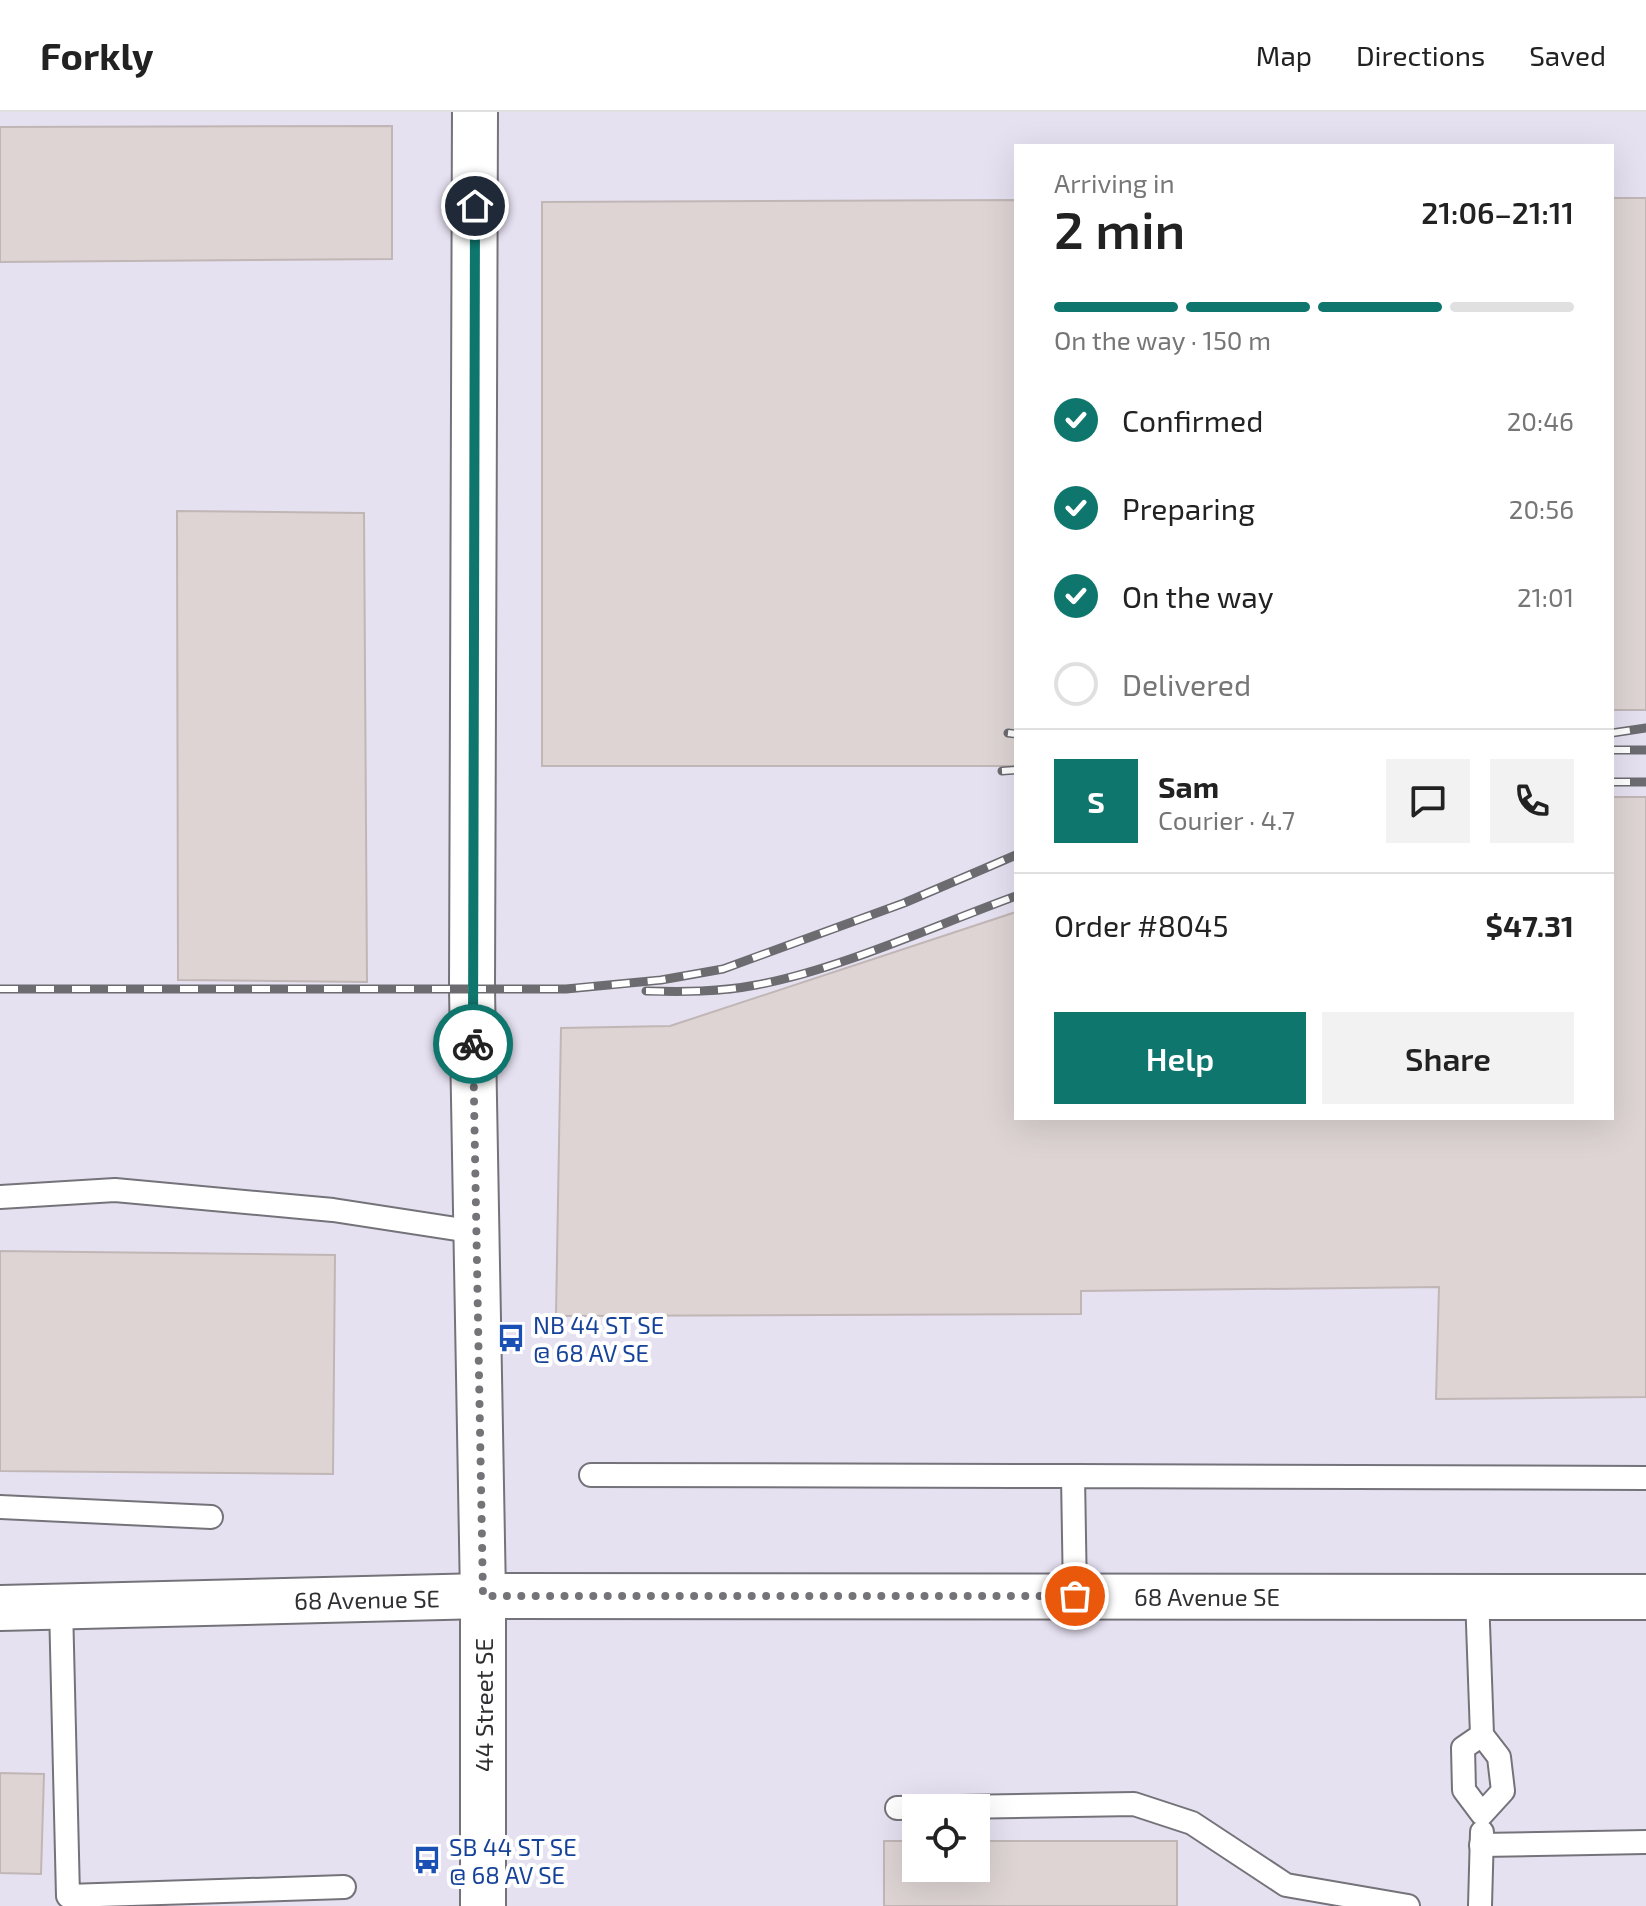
<!DOCTYPE html>
<html lang="en">
<head>
<meta charset="utf-8">
<style>
  body { margin:0; font-family:"Exo 2",sans-serif; background:#f2f2f2; color:#222; height:100vh; display:flex; flex-direction:column; font-size:30px; white-space:nowrap }
  * { box-sizing:border-box; margin:0 }
  p { font-size:26px; color:#767676 }
  .icon { flex:none; width:44px; height:44px; fill:none; stroke:currentColor; stroke-width:2; stroke-linecap:round; stroke-linejoin:round }
  .map { position:relative; flex:1; overflow:hidden }
  .side { position:absolute; left:1014px; top:32px; width:600px; height:976px; display:flex; flex-direction:column; background:#fff; border-radius:0px; box-shadow:0 8px 32px #0002 }
  .side>* { flex:none }
  .buttons { position:absolute; left:902px; top:1682px; display:grid; gap:16px }
  .buttons a { display:grid; place-items:center; width:88px; height:88px; border-radius:0px; background:#fff; box-shadow:0 8px 32px #0002; font-size:40px }
  .pin { position:absolute; display:grid; place-items:center; width:68px; height:68px; color:#fff; margin:-34px; border:4px solid #fff; border-radius:50%; box-shadow:0 2px 8px #0007 }
  .courier { position:absolute; display:grid; place-items:center; width:80px; height:80px; margin:-40px; border:6px solid #0f766e; border-radius:50%; background:#fff; color:#222; box-shadow:0 2px 10px #0007 }
  .summary em { font-style:normal; font-weight:600 }
  .summary div { display:flex; flex-direction:column-reverse }
  .summary { display:flex; align-items:center; justify-content:space-between; height:136px; padding:0 40px }
  h1 { font-size:52px; font-weight:600; line-height:60px }
  .bar { display:grid; grid-template-columns:repeat(4,1fr); gap:12px 8px; align-content:center; height:96px; padding:0 40px }
  .bar i { height:10px; border-radius:6px; background:#e0e0e0 }
  .bar .current { background:#0f766e }
  .bar p { grid-column:span 4 }
  .line { display:flex; align-items:center; gap:20px; padding:0 40px; border-top:2px solid #e0e0e0 }
  .line div { flex:1 }
  .round { display:grid; place-items:center; flex:none; width:84px; height:84px; border-radius:0px; background:#f2f2f2 }
  ol { padding:0 40px; list-style:none }
  li { display:flex; align-items:center; gap:24px; height:88px }
  li p { margin-inline-start:auto }
  li .icon { padding:8px; border-radius:50%; background:#0f766e; color:#fff; stroke-width:4 }
  li:last-child { color:#767676 }
  li i { width:44px; height:44px; border:4px solid #e0e0e0; border-radius:50% }
  .action { display:flex; gap:16px; margin-top:auto; padding:16px 40px }
  .action a { flex:1; height:92px; border-radius:0px; background:#0f766e; color:#fff; font-size:32px; font-weight:600; line-height:92px; text-align:center }
  .action a+a { background:#f2f2f2; color:#222 }
  header { display:flex; align-items:center; gap:48px; box-sizing:border-box; height:112px; padding:0 40px; background:#fff; border-bottom:2px solid #e0e0e0 }
  header strong { font-size:38px }
  nav { display:flex; gap:44px; margin-inline-start:auto; font-size:28px }
  .map>svg:first-child { display:block }
  .built { fill:#e6e1f1; fill-rule:evenodd }
  .building { fill:#ded4d4; stroke:#c0b6b5; stroke-width:2 }
  .lines { fill:none; stroke-linecap:round; stroke-linejoin:round }
  .service-casing { stroke:#75737a; stroke-width:26 }
  .minor-casing { stroke:#75737a; stroke-width:48 }
  .service { stroke:#fff; stroke-width:22 }
  .minor { stroke:#fff; stroke-width:44 }
  .rail-casing { stroke:#6c6b70; stroke-width:9 }
  .rail { stroke:#fff; stroke-width:6; stroke-dasharray:18; stroke-linecap:butt }
  .done { stroke:#747378; stroke-width:8; stroke-dasharray:0 14.4 }
  .route { stroke:#0f766e; stroke-width:10 }
  .labels { text-anchor:middle; dominant-baseline:central; stroke-width:8; stroke-linejoin:round; paint-order:stroke }
  .transit-label { font-size:24px; fill:#164399; stroke:#fff; text-anchor:start }
  .street-label { font-size:24px; fill:#303033; stroke:#fff }
</style>
</head>
<body>
<header>
<strong>Forkly</strong>
<nav><a>Map</a><a>Directions</a><a>Saved</a></nav>
</header>
<div class="map">
<svg width="1646" height="1794" viewBox="0 0 1646 1794">
  <rect width="100%" height="100%" fill="#f1eff7"/>
  <!-- built -->
  <path class="built" d="M0,0H1646V1794H0ZM1016,34H1612V1006H1016ZM916,1696H976V1756H916Z"/>
  <!-- building -->
  <g class="building">
    <polygon points="392,14 392,147 0,150 0,15"/>
    <rect x="1612" y="86" width="34" height="512"/>
    <polygon points="1016,88 1016,654 542,654 542,90"/>
    <polygon points="177,399 364,401 367,870 178,868"/>
    <polygon points="1612,685 1646,685 1646,1285 1436,1287 1439,1175 1081,1179 1081,1202 556,1204 561,916 670,914 1016,800 1016,1006 1612,1006"/>
    <polygon points="0,1139 335,1143 333,1362 0,1359"/>
    <polygon points="0,1661 44,1662 41,1762 0,1761"/>
    <polygon points="884,1729 916,1729 916,1756 976,1756 976,1729 1177,1729 1177,1794 884,1794"/>
  </g>
  <g class="lines">
    <defs>
      <g id="service">
        <polyline points="0,1085 115,1078 333,1098 476,1120"/>
        <polyline points="591,1363 1073,1364"/>
        <polyline points="0,1395 211,1405"/>
        <polyline points="1075,1484 1073,1364 1646,1366"/>
        <polyline points="1477,1484 1482,1623 1499,1645 1503,1679 1482,1702 1464,1678 1463,1636 1482,1623"/>
        <polyline points="61,1494 68,1784 344,1775"/>
        <polyline points="897,1696 1134,1692 1192,1711 1286,1773 1408,1794"/>
        <polyline points="1481,1733 1646,1730"/>
        <polyline points="1480,1794 1482,1720"/>
      </g>
      <g id="minor">
        <polyline points="475,0 472,877 483,1484 483,1794"/>
        <polyline points="0,1496 483,1484 1646,1485"/>
      </g>
    </defs>
    <!-- service casing -->
    <use href="#service" class="service-casing"/>
    <!-- minor casing -->
    <use href="#minor" class="minor-casing"/>
    <!-- service -->
    <use href="#service" class="service"/>
    <!-- minor -->
    <use href="#minor" class="minor"/>
    <defs>
      <g id="rail">
        <polyline points="1008,621 1016,622"/>
        <polyline points="1612,621 1646,616"/>
        <polyline points="1612,638 1646,638"/>
        <polyline points="1002,659 1016,658"/>
        <polyline points="1612,670 1646,670"/>
        <polyline points="0,877 566,877 661,868 723,857 904,791 1016,743"/>
        <path d="M646,879C683,880 720,880 756,873C838,858 936,813 1016,784"/>
      </g>
    </defs>
    <!-- rail casing -->
    <use href="#rail" class="rail-casing"/>
    <!-- rail -->
    <use href="#rail" class="rail"/>
  </g>
  <g class="lines">
    <!-- done -->
    <polyline class="done" points="473,932 483,1484 1075,1484"/>
    <!-- route -->
    <polyline class="route" points="473,932 475,94"/>
  </g>
  <!-- icons -->
  <defs>
    <symbol id="bus-bare" viewBox="-9 -9 18 18"><path d="M-5-6H5V4H4V6H2V4H-2V6H-4V4H-5ZM-3.5-4V0h7V-4ZM-3.5 1.2v1.5H-2V1.2ZM2 1.2v1.5H3.5V1.2Z" fill="#1a4fb4" stroke="#fff" stroke-width="2.5" paint-order="stroke"/></symbol>
  </defs>
  <g fill-rule="evenodd">
    <use href="#bus-bare" x="491" y="1206" width="40" height="40"/>
    <use href="#bus-bare" x="407" y="1728" width="40" height="40"/>
  </g>
  <g class="labels">
    <!-- transit labels -->
    <g class="transit-label">
      <text x="533" y="1212">NB 44 ST SE<tspan x="533" dy="28">@ 68 AV SE</tspan></text>
      <text x="449" y="1734">SB 44 ST SE<tspan x="449" dy="28">@ 68 AV SE</tspan></text>
    </g>
    <!-- street labels -->
    <g class="street-label">
      <text x="1207" y="1484">68 Avenue SE</text>
      <text transform="translate(367 1487) rotate(-1)">68 Avenue SE</text>
      <text transform="translate(483 1593) rotate(-90)">44 Street SE</text>
    </g>
  </g>
</svg>
<div class="buttons">
<a><svg class="icon" aria-label="locate" viewBox="0 0 24 24"><circle cx="12" cy="12" r="6"/><path d="M12 2v4M12 18v4M2 12h4M18 12h4"/></svg></a>
</div>
<div class="pin" style="left:1075px;top:1484px;background:#ea580c"><svg class="icon" aria-label="bag" viewBox="0 0 24 24"><path d="M5 8h14l-1 12H6zM9 8a3 3 0 0 1 6 0"/></svg></div>
<div class="pin" style="left:475px;top:94px;background:#1f2937"><svg class="icon" aria-label="home" viewBox="0 0 24 24"><path d="M3 11l9-7 9 7M6 9v11h12V9"/></svg></div>
<div class="courier" style="left:473px;top:932px"><svg class="icon" aria-label="bike" viewBox="0 0 24 24"><circle cx="6" cy="16" r="4"/><circle cx="18" cy="16" r="4"/><path d="M6 16l4-8h5l3 8M10 8l3 8H6M13 5h3"/></svg></div>
<section class="side">
<div class="summary"><div><h1>2 min</h1><p>Arriving in</p></div><em>21:06–21:11</em></div>
<div class="bar"><i class="current"></i><i class="current"></i><i class="current"></i><i></i><p>On the way · 150 m</p></div>
<ol>
<li><svg class="icon" aria-label="check" viewBox="0 0 24 24"><path d="M5 12l5 5 9-10"/></svg>Confirmed<p>20:46</p></li>
<li><svg class="icon" aria-label="check" viewBox="0 0 24 24"><path d="M5 12l5 5 9-10"/></svg>Preparing<p>20:56</p></li>
<li><svg class="icon" aria-label="check" viewBox="0 0 24 24"><path d="M5 12l5 5 9-10"/></svg>On the way<p>21:01</p></li>
<li><i></i>Delivered</li>
</ol>
<div class="line" style="height:144px"><b class="round" style="background:#0f766e;color:#fff">S</b><div><b>Sam</b><p>Courier · 4.7</p></div><a class="round"><svg class="icon" aria-label="chat" viewBox="0 0 24 24"><path d="M4 5h16v11H9l-5 4z"/></svg></a><a class="round"><svg class="icon" aria-label="phone" viewBox="0 0 24 24"><path d="M5 4h4l2 5-3 2q2 4 5 5l2-3 5 2v4C11 20 4 13 5 4z"/></svg></a></div>
<div class="line" style="height:104px"><div>Order #8045</div><b>$47.31</b></div>
<div class="action"><a>Help</a><a>Share</a></div>
</section>
</div>
</body>
</html>
